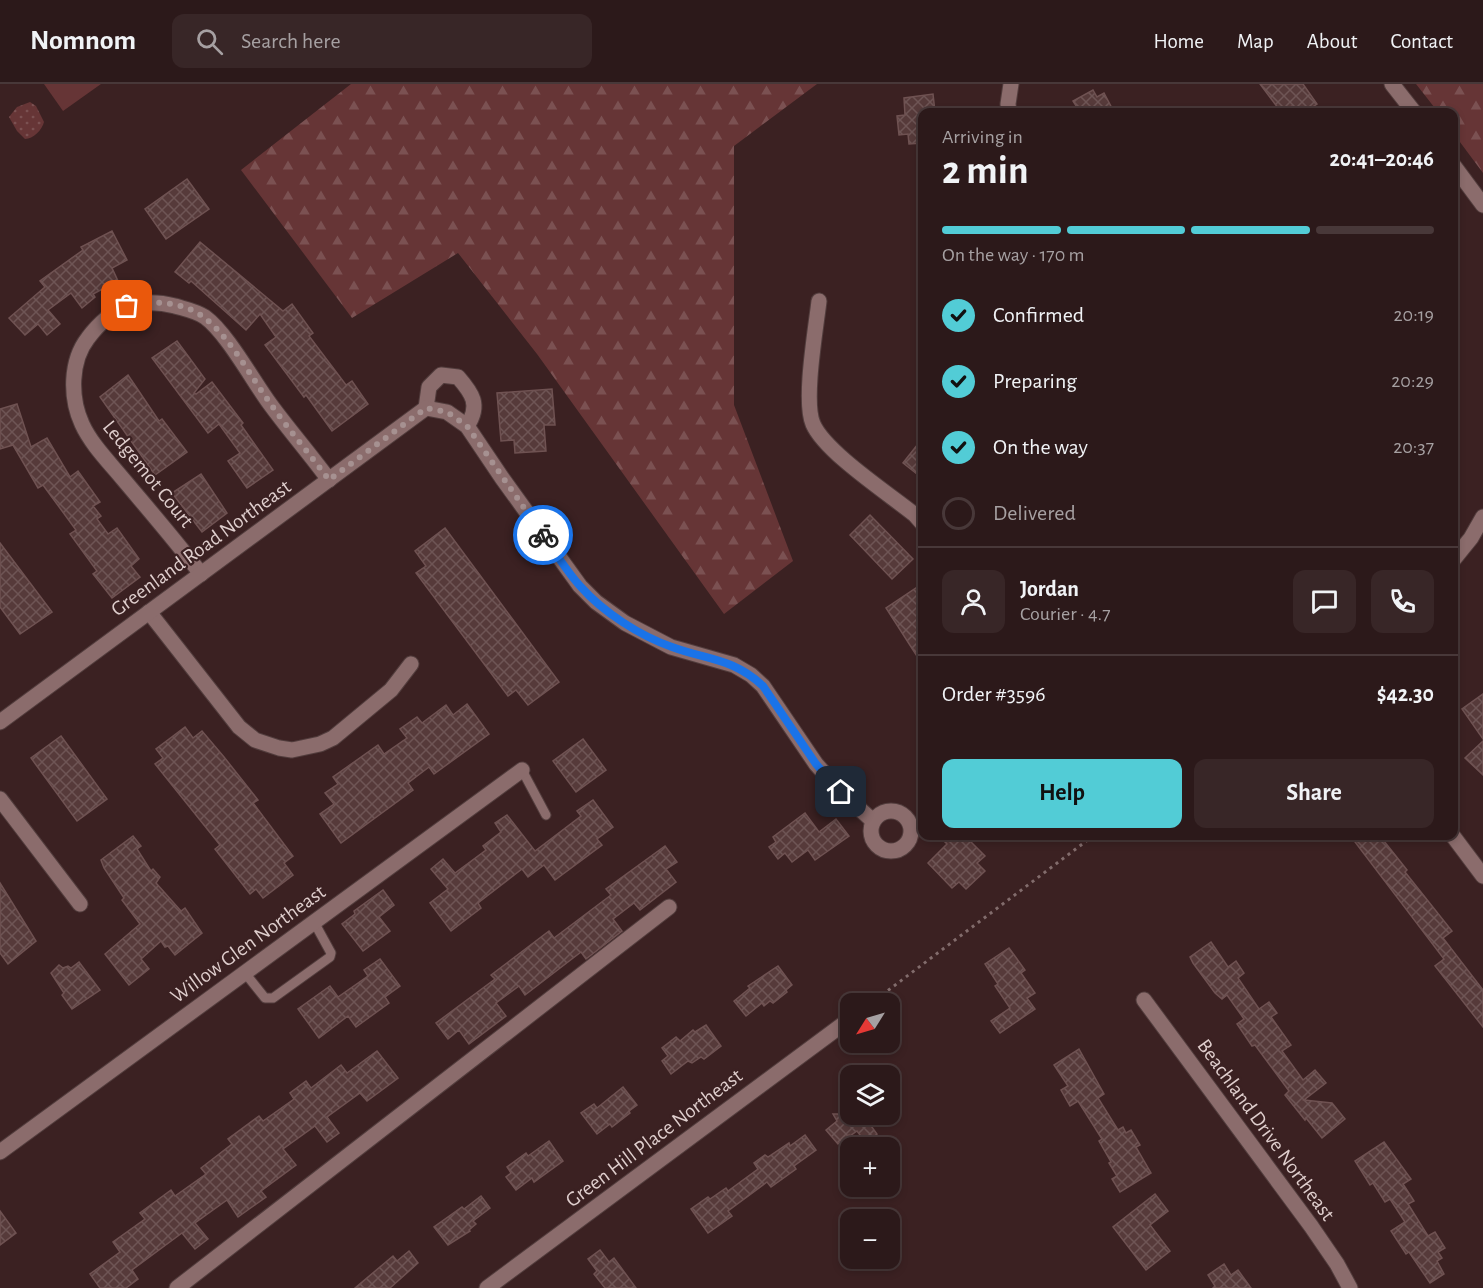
<!DOCTYPE html>
<html lang="en">
<head>
<meta charset="utf-8">
<style>
  body { margin:0; font-family:"Alegreya Sans",sans-serif; background:#382627; color:#f1f3f6; height:100vh; display:flex; flex-direction:column; font-size:22px; white-space:nowrap }
  * { box-sizing:border-box; margin:0 }
  p { font-size:20px; color:#a6a0a2 }
  .icon { flex:none; width:33px; height:33px; fill:none; stroke:currentColor; stroke-width:2; stroke-linecap:round; stroke-linejoin:round }
  .map { position:relative; flex:1; overflow:hidden }
  .drawer { position:absolute; left:918px; top:24px; width:540px; height:732px; display:flex; flex-direction:column; background:#2c191a; border-radius:12px; box-shadow:0 3px 9px #0003,0 0 0 2px #483839 }
  .drawer>* { flex:none }
  .needle { width:39px; rotate:233deg }
  .controls { position:absolute; left:840px; top:909px; display:grid; gap:12px }
  .controls a { display:grid; place-items:center; width:60px; height:60px; border-radius:12px; background:#2c191a; box-shadow:0 3px 9px #0003,0 0 0 2px #483839; font-size:30px }
  .pin { position:absolute; display:grid; place-items:center; width:51px; height:51px; color:#fff; margin:-26px; border-radius:12px; box-shadow:0 3px 9px #0006 }
  .courier { position:absolute; display:grid; place-items:center; width:60px; height:60px; margin:-30px; border:4px solid #1a73e8; border-radius:50%; background:#fff; color:#222; box-shadow:0 2px 8px #0007 }
  .head em { font-style:normal; font-weight:700 }
  .head div { display:flex; flex-direction:column-reverse }
  .head { display:flex; align-items:center; justify-content:space-between; height:102px; padding:0 24px }
  h1 { font-size:39px; font-weight:700; line-height:45px }
  .bar { display:grid; grid-template-columns:repeat(4,1fr); gap:9px 6px; align-content:center; height:72px; padding:0 24px }
  .bar i { height:8px; border-radius:4px; background:#483839 }
  .bar .active { background:#52ccd6 }
  .bar p { grid-column:span 4 }
  .line { display:flex; align-items:center; gap:15px; padding:0 24px; border-top:2px solid #483839 }
  .line div { flex:1 }
  .round { display:grid; place-items:center; flex:none; width:63px; height:63px; border-radius:12px; background:#382627 }
  ol { padding:0 24px; list-style:none }
  li { display:flex; align-items:center; gap:18px; height:66px }
  li p { margin-inline-start:auto }
  li .icon { padding:6px; border-radius:50%; background:#52ccd6; color:#111; stroke-width:4 }
  li:last-child { color:#a6a0a2 }
  li i { width:33px; height:33px; border:3px solid #483839; border-radius:50% }
  .cta { display:flex; gap:12px; margin-top:auto; padding:12px 24px }
  .cta a { flex:1; height:69px; border-radius:12px; background:#52ccd6; color:#111; font-size:24px; font-weight:700; line-height:69px; text-align:center }
  .cta a+a { background:#382627; color:#f1f3f6 }
  header { display:flex; align-items:center; gap:36px; box-sizing:border-box; height:84px; padding:0 30px; background:#2c191a; border-bottom:2px solid #483839 }
  header strong { font-size:28px }
  nav { display:flex; gap:33px; margin-inline-start:auto; font-size:21px }
  .search { width:420px; height:54px; background:#382627; display:flex; align-items:center; gap:15px; box-sizing:border-box; padding:0 21px; border-radius:12px; color:#a6a0a2; font-size:22px }
  .map>svg:first-child { display:block }
  .forest { fill:url(#forest-firs) }
  .park { fill:url(#park-dots) }
  .garden { fill:#663536 }
  .building { fill:url(#building-cross-hatch); stroke:#6f5252; stroke-width:1.5 }
  .lines { fill:none; stroke-linecap:round; stroke-linejoin:round }
  .lane-casing { stroke:#523d3d; stroke-width:11 }
  .street-casing { stroke:#523d3d; stroke-width:17 }
  .path { stroke:#826c6c; stroke-width:3; stroke-dasharray:3 4.5; stroke-linecap:butt }
  .lane { stroke:#8b6c6c; stroke-width:9 }
  .street { stroke:#8b6c6c; stroke-width:15 }
  .done { stroke:#a69191; stroke-width:6; stroke-dasharray:0 10.8 }
  .route { stroke:#1a73e8; stroke-width:8 }
  .labels { text-anchor:middle; dominant-baseline:central; stroke-width:4.5; stroke-linejoin:round; paint-order:stroke }
  .street-label { font-size:21px; fill:#dfcecd; stroke:#3b2122 }
</style>
</head>
<body>
<header>
<strong>Nomnom</strong>
<div class="search"><svg class="icon" aria-label="search" viewBox="0 0 24 24"><circle cx="10" cy="10" r="6"/><path d="M15 15l6 6"/></svg>Search here</div>
<nav><a>Home</a><a>Map</a><a>About</a><a>Contact</a></nav>
</header>
<div class="map">
<svg width="1483" height="1204" viewBox="0 0 1483 1204">
  <defs>
    <pattern id="forest-firs" width="22" height="20" patternUnits="userSpaceOnUse" patternTransform="scale(1.5)"><rect width="22" height="20" fill="#663536"/><path d="M5 1l3.5 6h-7zM16 11l3.5 6h-7z" fill="#7b5152"/></pattern>
    <pattern id="park-dots" width="8" height="8" patternUnits="userSpaceOnUse" patternTransform="scale(1.5)"><rect width="8" height="8" fill="#663536"/><path d="M2 2h.1M6 6h.1" fill="none" stroke="#7b5152" stroke-width="1.8" stroke-linecap="round"/></pattern>
    <pattern id="building-cross-hatch" width="8" height="8" patternUnits="userSpaceOnUse" patternTransform="scale(1.5)"><rect width="8" height="8" fill="#563a3a"/><path d="M0 0l8 8M0 8l8-8" fill="none" stroke="#6e5555"/></pattern>
  </defs>
  <rect width="100%" height="100%" fill="#3b2122"/>
  <!-- forest -->
  <g class="forest">
    <polygon points="351,0 817,0 734,62 734,321 793,477 724,530 537,270 458,169 352,234 241,86"/>
    <polygon points="1416,0 1483,0 1483,89 1454,50 1454,28 1438,28"/>
  </g>
  <!-- park -->
  <path class="park" d="M30,18L36,22L44,38C42,46 33,55 25,55L17,47L9,33L17,23Z"/>
  <!-- garden -->
  <polygon class="garden" points="44,0 101,0 63,27"/>
  <!-- building -->
  <g class="building">
    <polygon points="1260,0 1303,0 1317,20 1305,28 1297,28 1292,22 1281,28"/>
    <polygon points="1093,6 1097,13 1104,9 1114,28 1080,28 1073,17"/>
    <polygon points="933,10 935,28 922,28 922,59 909,60 908,50 899,51 897,32 905,31 904,14"/>
    <polygon points="187,95 209,125 166,155 145,125"/>
    <polygon points="112,147 127,176 112,184 118,197 93,210 95,213 82,224 71,209 48,226 60,240 47,251 38,240 25,251 9,234 45,203 40,197 83,166 81,163"/>
    <polygon points="200,158 283,227 292,220 313,249 309,252 346,301 352,297 368,320 332,347 306,311 304,313 265,261 276,253 260,230 246,246 191,197 189,199 175,188"/>
    <polygon points="177,257 205,295 194,309 196,310 212,298 243,339 241,341 273,386 247,404 228,377 240,369 219,340 208,349 152,274"/>
    <polygon points="128,291 159,337 162,335 187,368 155,391 100,313"/>
    <polygon points="552,305 555,341 544,341 546,367 515,369 514,356 501,357 497,309"/>
    <polygon points="17,320 31,363 47,354 70,393 78,387 100,418 93,422 101,432 97,435 108,450 117,444 139,475 131,482 140,493 112,514 93,490 97,487 70,450 76,446 43,401 38,404 13,361 0,365 0,325"/>
    <polygon points="922,355 922,394 903,379"/>
    <polygon points="201,390 227,429 202,448 172,409"/>
    <polygon points="870,431 913,475 892,495 850,451"/>
    <polygon points="445,444 559,598 528,621 516,606 508,612 416,489 426,482 415,467"/>
    <polygon points="0,459 52,528 20,550 0,523"/>
    <polygon points="922,500 922,580 886,524"/>
    <polygon points="1483,610 1483,655 1462,625"/>
    <polygon points="467,620 489,650 434,690 429,683 408,699 413,706 341,759 320,730 334,720 325,709 338,700 333,693 378,661 384,670 407,654 400,645 417,633 422,639 446,621 453,631"/>
    <polygon points="185,643 193,654 202,647 224,673 258,716 253,719 293,772 284,779 293,791 263,814 256,805 250,810 215,765 220,761 155,680 163,674 156,665"/>
    <polygon points="61,652 107,715 77,737 31,674"/>
    <polygon points="583,655 606,686 576,708 553,677"/>
    <polygon points="1483,657 1483,691 1465,674"/>
    <polygon points="593,716 613,743 597,755 602,761 555,796 544,781 528,793 522,785 478,819 481,824 451,847 430,819 448,805 431,785 443,775 455,789 486,766 483,762 501,748 495,739 507,731 535,767 581,732 577,727"/>
    <polygon points="805,729 819,748 836,735 849,752 815,776 808,766 792,778 785,769 778,775 769,763 776,758 773,753"/>
    <polygon points="133,752 141,762 137,765 151,787 153,785 160,793 156,799 181,827 185,824 202,849 175,871 168,862 165,863 161,857 141,875 149,885 129,901 105,870 140,840 122,816 124,814 104,784 101,776"/>
    <polygon points="939,752 965,752 985,772 977,779 985,787 966,805 959,798 952,804 928,779 947,760"/>
    <polygon points="1364,752 1380,752 1407,786 1405,788 1452,847 1443,854 1483,906 1483,943 1435,882 1444,875 1355,758"/>
    <polygon points="665,762 677,778 666,785 676,798 640,826 634,819 613,835 622,847 586,875 581,868 525,911 519,902 496,919 506,932 469,960 459,946 448,955 436,939 495,895 491,891 549,847 554,854 611,811 606,805"/>
    <polygon points="0,799 36,857 8,880 0,869"/>
    <polygon points="383,806 394,821 379,833 390,847 363,867 342,840 355,830 354,827"/>
    <polygon points="1211,858 1228,883 1236,877 1244,889 1238,894 1259,925 1269,918 1277,929 1271,933 1291,961 1282,967 1303,996 1315,986 1326,999 1304,1016 1332,1019 1345,1035 1322,1054 1306,1034 1305,1036 1285,1011 1289,1007 1255,961 1252,962 1237,940 1244,935 1227,911 1222,915 1215,909 1193,879 1190,873"/>
    <polygon points="1009,864 1025,886 1021,889 1035,909 1027,914 1035,925 1000,949 991,937 1010,924 995,902 998,900 985,880"/>
    <polygon points="380,875 400,902 385,913 389,919 356,943 348,932 319,954 298,925 330,902 338,913 368,892 364,886"/>
    <polygon points="79,878 100,906 72,925 62,911 64,909 51,889 59,881 63,884 68,882 71,884"/>
    <polygon points="778,882 792,901 786,906 787,908 773,919 770,917 764,922 762,919 746,932 734,917 750,904 748,902"/>
    <polygon points="706,941 721,962 704,975 701,973 692,979 688,977 671,990 662,977 668,972 662,964 676,953 680,957 693,946 695,948"/>
    <polygon points="1079,965 1104,1010 1098,1014 1118,1046 1123,1043 1126,1049 1131,1046 1140,1061 1136,1063 1151,1089 1120,1108 1112,1095 1117,1092 1109,1079 1111,1078 1099,1057 1102,1055 1078,1017 1070,1022 1061,1006 1068,1002 1054,981"/>
    <polygon points="377,967 398,994 367,1017 360,1009 327,1033 339,1049 327,1058 315,1042 283,1065 296,1081 261,1107 266,1113 238,1133 227,1116 195,1139 208,1155 195,1165 182,1149 132,1186 138,1195 126,1204 100,1204 90,1190 120,1168 113,1158 145,1135 140,1129 171,1106 175,1112 206,1090 201,1084 232,1060 228,1055 259,1032 263,1037 294,1015 290,1009 306,997 311,1004 341,981 347,989"/>
    <polygon points="623,1003 637,1021 629,1027 630,1029 612,1043 610,1040 597,1050 581,1029 594,1020 597,1024"/>
    <polygon points="850,1021 850,1030 879,1030 869,1039 877,1050 866,1059 857,1047 850,1052 850,1054 849,1051 838,1060 826,1046 837,1037 833,1030 839,1030"/>
    <polygon points="805,1051 816,1066 794,1082 796,1085 771,1103 767,1098 728,1127 732,1132 708,1149 691,1125 708,1113 710,1115 726,1104 728,1107 758,1085 754,1079 765,1071 768,1073 789,1059 790,1062"/>
    <polygon points="549,1057 563,1077 534,1098 532,1094 516,1106 506,1093 511,1089 507,1083 526,1069 528,1072"/>
    <polygon points="1384,1058 1411,1095 1403,1100 1414,1117 1408,1120 1428,1152 1435,1148 1445,1164 1438,1168 1442,1174 1437,1177 1444,1190 1430,1199 1409,1168 1406,1170 1391,1147 1405,1138 1390,1115 1385,1118 1373,1099 1370,1101 1355,1077"/>
    <polygon points="1155,1110 1168,1127 1150,1141 1170,1167 1146,1186 1113,1143"/>
    <polygon points="481,1112 490,1124 473,1137 476,1140 469,1146 470,1147 448,1161 434,1143 462,1123 464,1125"/>
    <polygon points="0,1127 16,1149 0,1161"/>
    <polygon points="600,1166 609,1178 614,1174 636,1204 605,1204 594,1190 597,1187 588,1175"/>
    <polygon points="409,1167 418,1179 390,1204 355,1204 393,1172 397,1177"/>
    <polygon points="1224,1180 1231,1191 1238,1186 1251,1204 1213,1204 1215,1202 1208,1191"/>
  </g>
  <g class="lines">
    <defs>
      <g id="lane">
        <polyline points="522,686 546,731"/>
        <polyline points="245,889 265,914 273,914 330,873 331,869 314,838"/>
      </g>
      <g id="street">
        <polyline points="1392,0 1414,28"/>
        <polyline points="1009,28 1008,20 1011,0"/>
        <polyline points="1454,82 1483,121"/>
        <path d="M819,217C816,244 803,317 813,340C825,368 889,410 915,431L922,439"/>
        <polyline points="426,324 447,328 467,342 502,394 580,502 596,518 625,539 671,563 734,581 751,591 763,602 816,680 841,708 873,737"/>
        <path d="M426,324L429,303L441,291L458,293C472,309 481,321 467,342"/>
        <polyline points="1454,475 1471,454 1483,433"/>
        <path d="M201,490C176,457 149,426 123,395C109,378 91,360 82,340C70,314 70,277 88,254C111,223 138,213 175,222C185,225 196,227 205,233C227,249 253,297 270,320C289,346 310,370 329,396"/>
        <polyline points="149,528 239,643 255,656 279,664 292,666 320,660 333,654 391,606 411,580"/>
        <polyline points="0,638 426,324"/>
        <polyline points="0,715 80,820"/>
        <circle cx="891" cy="747" r="20"/>
        <polyline points="1453,752 1483,792"/>
        <polyline points="1144,916 1311,1142 1337,1180 1350,1204"/>
        <polyline points="0,1068 522,686"/>
        <polyline points="177,1204 669,823"/>
        <polyline points="487,1204 846,938"/>
      </g>
    </defs>
    <!-- lane casing -->
    <use href="#lane" class="lane-casing"/>
    <!-- street casing -->
    <use href="#street" class="street-casing"/>
    <!-- path -->
    <polyline class="path" points="870,920 1093,752"/>
    <!-- lane -->
    <use href="#lane" class="lane"/>
    <!-- street -->
    <use href="#street" class="street"/>
  </g>
  <g class="lines">
    <!-- done -->
    <path class="done" d="M127,222C151,216 185,217 206,235C231,255 251,293 270,319C288,345 310,370 329,396L426,324L447,328L467,342L543,451"/>
    <!-- route -->
    <path class="route" d="M543,451C555,468 567,488 581,503C603,528 640,552 672,563C707,576 733,574 763,602L816,680L841,708"/>
  </g>
  <g class="labels">
    <!-- street labels -->
    <g class="street-label">
      <text transform="translate(148 390) rotate(51)">Ledgemot Court</text>
      <text transform="translate(201 464) rotate(-36)">Greenland Road Northeast</text>
      <text transform="translate(248 860) rotate(-36)">Willow Glen Northeast</text>
      <text transform="translate(1266 1046) rotate(54)">Beachland Drive Northeast</text>
      <text transform="translate(654 1054) rotate(-37)">Green Hill Place Northeast</text>
    </g>
  </g>
</svg>
<div class="controls">
<a><svg class="needle" viewBox="-14 -14 28 28"><path d="M0-13l5 13h-10z" fill="#e53935"/><path d="M0 13l5-13h-10z" fill="#a6a0a2"/></svg></a>
<a><svg class="icon" aria-label="layers" viewBox="0 0 24 24"><path d="M12 4l9 5-9 5-9-5zM3 14l9 5 9-5"/></svg></a>
<a>+</a>
<a>−</a>
</div>
<div class="pin" style="left:127px;top:222px;background:#ea580c"><svg class="icon" aria-label="bag" viewBox="0 0 24 24"><path d="M5 8h14l-1 12H6zM9 8a3 3 0 0 1 6 0"/></svg></div>
<div class="pin" style="left:841px;top:708px;background:#1f2937"><svg class="icon" aria-label="home" viewBox="0 0 24 24"><path d="M3 11l9-7 9 7M6 9v11h12V9"/></svg></div>
<div class="courier" style="left:543px;top:451px"><svg class="icon" aria-label="bike" viewBox="0 0 24 24"><circle cx="6" cy="16" r="4"/><circle cx="18" cy="16" r="4"/><path d="M6 16l4-8h5l3 8M10 8l3 8H6M13 5h3"/></svg></div>
<section class="drawer">
<div class="head"><div><h1>2 min</h1><p>Arriving in</p></div><em>20:41–20:46</em></div>
<div class="bar"><i class="active"></i><i class="active"></i><i class="active"></i><i></i><p>On the way · 170 m</p></div>
<ol>
<li><svg class="icon" aria-label="check" viewBox="0 0 24 24"><path d="M5 12l5 5 9-10"/></svg>Confirmed<p>20:19</p></li>
<li><svg class="icon" aria-label="check" viewBox="0 0 24 24"><path d="M5 12l5 5 9-10"/></svg>Preparing<p>20:29</p></li>
<li><svg class="icon" aria-label="check" viewBox="0 0 24 24"><path d="M5 12l5 5 9-10"/></svg>On the way<p>20:37</p></li>
<li><i></i>Delivered</li>
</ol>
<div class="line" style="height:108px"><a class="round"><svg class="icon" aria-label="person" viewBox="0 0 24 24"><circle cx="12" cy="8" r="4"/><path d="M4 21q1-7 8-7t8 7"/></svg></a><div><b>Jordan</b><p>Courier · 4.7</p></div><a class="round"><svg class="icon" aria-label="chat" viewBox="0 0 24 24"><path d="M4 5h16v11H9l-5 4z"/></svg></a><a class="round"><svg class="icon" aria-label="phone" viewBox="0 0 24 24"><path d="M5 4h4l2 5-3 2q2 4 5 5l2-3 5 2v4C11 20 4 13 5 4z"/></svg></a></div>
<div class="line" style="height:78px"><div>Order #3596</div><b>$42.30</b></div>
<div class="cta"><a>Help</a><a>Share</a></div>
</section>
</div>
</body>
</html>
